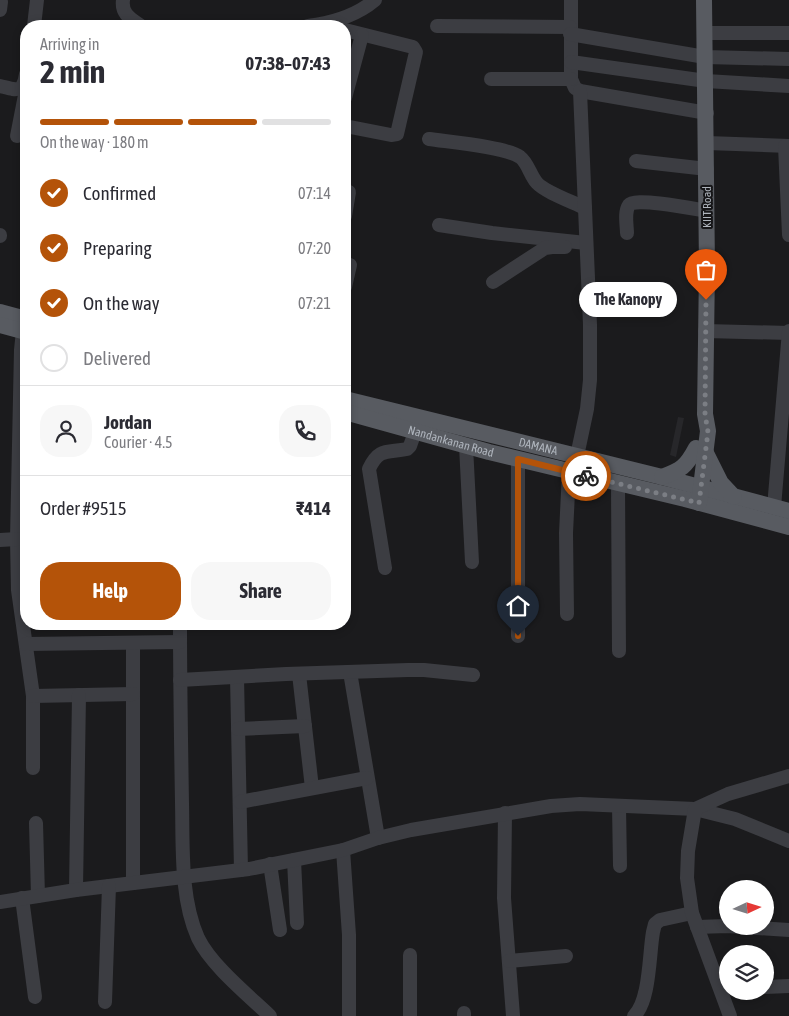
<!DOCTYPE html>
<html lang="en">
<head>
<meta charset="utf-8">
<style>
  body { margin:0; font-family:"Asap Condensed",sans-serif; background:#f7f7f7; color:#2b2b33; height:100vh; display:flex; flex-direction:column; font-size:19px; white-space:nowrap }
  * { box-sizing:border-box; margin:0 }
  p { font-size:16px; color:#7c7c81 }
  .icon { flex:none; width:28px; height:28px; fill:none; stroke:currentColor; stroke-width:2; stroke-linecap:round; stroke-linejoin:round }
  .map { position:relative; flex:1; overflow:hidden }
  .panel { position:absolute; left:20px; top:20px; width:331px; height:610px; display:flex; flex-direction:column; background:#fff; border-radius:20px; box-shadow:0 2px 8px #0003 }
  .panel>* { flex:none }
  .needle { width:32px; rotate:86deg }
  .tools { position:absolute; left:719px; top:880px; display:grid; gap:10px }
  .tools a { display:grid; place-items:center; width:55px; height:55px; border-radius:50%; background:#fff; box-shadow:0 2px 8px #0003; font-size:25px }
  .pin { position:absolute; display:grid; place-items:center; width:42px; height:42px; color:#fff; margin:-51px -21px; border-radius:50% 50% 50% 0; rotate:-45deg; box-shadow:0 0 5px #0007 }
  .pin .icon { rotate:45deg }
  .courier { position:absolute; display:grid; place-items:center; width:50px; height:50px; margin:-25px; border:4px solid #b45309; border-radius:50%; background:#fff; color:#222; box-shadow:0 1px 6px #0007 }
  .bubble { position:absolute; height:35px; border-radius:18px; background:#fff; box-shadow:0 2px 8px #0003; font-size:16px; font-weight:700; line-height:35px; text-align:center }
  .head em { font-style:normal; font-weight:700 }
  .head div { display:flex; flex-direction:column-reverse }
  .head { display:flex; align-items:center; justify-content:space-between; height:85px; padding:0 20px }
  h1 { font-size:32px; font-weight:700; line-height:38px }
  .bar { display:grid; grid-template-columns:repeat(4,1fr); gap:8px 5px; align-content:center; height:60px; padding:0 20px }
  .bar i { height:6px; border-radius:4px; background:#e1e1e2 }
  .bar .current { background:#b45309 }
  .bar p { grid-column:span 4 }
  .line { display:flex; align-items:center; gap:12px; padding:0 20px; border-top:1px solid #e1e1e2 }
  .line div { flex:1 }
  .round { display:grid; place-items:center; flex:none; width:52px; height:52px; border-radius:20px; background:#f7f7f7 }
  ol { padding:0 20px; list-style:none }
  li { display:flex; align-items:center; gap:15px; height:55px }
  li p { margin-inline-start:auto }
  li .icon { padding:5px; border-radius:50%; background:#b45309; color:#fff; stroke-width:4 }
  li:last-child { color:#7c7c81 }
  li i { width:28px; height:28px; border:2px solid #e1e1e2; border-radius:50% }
  .action { display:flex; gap:10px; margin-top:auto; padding:10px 20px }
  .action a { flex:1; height:58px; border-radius:20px; background:#b45309; color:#fff; font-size:20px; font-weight:700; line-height:58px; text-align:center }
  .action a+a { background:#f7f7f7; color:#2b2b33 }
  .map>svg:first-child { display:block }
  .built { fill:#27272a }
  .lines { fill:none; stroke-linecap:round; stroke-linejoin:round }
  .minor { stroke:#3c3d42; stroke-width:14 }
  .major { stroke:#585b61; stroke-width:16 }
  .done { stroke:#7b7e84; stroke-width:5; stroke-dasharray:0 9 }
  .route { stroke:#b45309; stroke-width:6 }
  .labels { text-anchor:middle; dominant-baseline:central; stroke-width:4; stroke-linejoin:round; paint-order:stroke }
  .street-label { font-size:12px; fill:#aeb4bc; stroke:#161618 }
</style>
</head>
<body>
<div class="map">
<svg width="789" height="1016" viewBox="0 0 789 1016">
  <rect width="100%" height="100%" fill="#1b1b1d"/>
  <!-- built -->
  <polygon class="built" points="678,417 684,418 676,457 670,455"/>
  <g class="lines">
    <!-- minor -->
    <g class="minor">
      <path d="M123,0C121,14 131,19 141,26"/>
      <polyline points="571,0 571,79 575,88 580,91 707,113"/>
      <polyline points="0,10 1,2"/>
      <polyline points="34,26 37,0"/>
      <path d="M308,26C332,23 356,16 375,0"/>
      <polyline points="437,26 570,27"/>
      <polyline points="345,30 413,47 416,52 397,134 391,135 345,126"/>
      <polyline points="705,33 789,33"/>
      <polyline points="570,34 705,57 789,59"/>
      <polyline points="571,62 706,81 789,86"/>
      <polyline points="491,79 571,79"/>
      <path d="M0,86C16,90 23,94 26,74"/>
      <polyline points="345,98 362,35"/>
      <polyline points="17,136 25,95 22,88"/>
      <path d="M429,139C449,142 506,147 520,157C528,163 530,175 537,183C545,192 573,202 585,208"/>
      <polyline points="707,143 789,146"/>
      <polyline points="785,146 789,235"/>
      <polyline points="636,161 707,169"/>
      <polyline points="345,216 349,192"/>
      <polyline points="439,225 492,233 586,243"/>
      <path d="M627,233C627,226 624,212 629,205C635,197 695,209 707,211"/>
      <polyline points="0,235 0,236"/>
      <polyline points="493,282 545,248 552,247 565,247"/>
      <polyline points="345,287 350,265"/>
      <polyline points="23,331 21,350 17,539 18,590 33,696 33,768"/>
      <polyline points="705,331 789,333"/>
      <polyline points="466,446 472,562"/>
      <polyline points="577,456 587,409 590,380 590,325 580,91"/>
      <polyline points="518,459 518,636"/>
      <polyline points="618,484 619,651"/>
      <polyline points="774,507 789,331"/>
      <polyline points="0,540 17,539"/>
      <path d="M385,568L369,469C379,447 388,453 407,449L410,446L415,432"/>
      <polyline points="567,614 566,533 569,472"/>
      <path d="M180,624C180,683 181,743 182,803C183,845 180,898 198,938C211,965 248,995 270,1016"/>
      <polyline points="133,643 133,883"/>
      <polyline points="26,644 180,642"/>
      <polyline points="350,672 378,838"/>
      <polyline points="299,674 312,788"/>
      <polyline points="237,677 241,870"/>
      <polyline points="180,680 286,674 408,670 424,670 473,675"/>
      <polyline points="33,696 133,694"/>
      <polyline points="238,729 305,726"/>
      <polyline points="240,802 367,778"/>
      <polyline points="619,806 620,866"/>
      <polyline points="505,813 504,898 513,1016"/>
      <polyline points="36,823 38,896"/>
      <polyline points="343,850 349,935 349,1016"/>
      <polyline points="294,860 297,923"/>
      <polyline points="270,864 280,930"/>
      <polyline points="76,890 79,695"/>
      <polyline points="22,898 35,997"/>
      <polyline points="0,902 76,890 249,869 343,850 378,838 411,830 551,806 580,804 695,809 735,819 789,841"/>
      <polyline points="697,927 727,926 789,930"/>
      <polyline points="410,955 410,1016"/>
      <polyline points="509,961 566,956"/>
      <polyline points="765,987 789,986"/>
      <polyline points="105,1002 109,886"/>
      <polyline points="464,1013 464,1016"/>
      <path d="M634,1016C650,1001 649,955 653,932L655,924L660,920L692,913"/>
      <polyline points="730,1016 692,913 687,878 688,851 695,809 728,794 789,776"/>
    </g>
    <!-- major -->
    <g class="major">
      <polyline points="0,312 26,319"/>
      <polyline points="0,325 26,332"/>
      <path id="s1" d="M345,399L662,477L789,511"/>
      <path id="s2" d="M345,412L489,452L685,499L789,527"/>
      <polyline points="705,451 721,483 734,497"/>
      <path d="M662,477C681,470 686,467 696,448"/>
      <polyline points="699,503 708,431 705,414 707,268 704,0"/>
    </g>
  </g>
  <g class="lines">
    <!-- done -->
    <polyline class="done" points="586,476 699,503 708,432 705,414 706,300"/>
    <!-- route -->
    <polyline class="route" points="518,636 518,459 586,476"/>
  </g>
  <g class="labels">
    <!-- street labels -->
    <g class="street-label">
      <text transform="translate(707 207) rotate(-90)">KIIT Road</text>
      <text stroke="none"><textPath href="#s2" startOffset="110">Nandankanan Road</textPath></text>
      <text stroke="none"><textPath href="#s1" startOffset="199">DAMANA</textPath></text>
    </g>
  </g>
</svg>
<div class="tools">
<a><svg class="needle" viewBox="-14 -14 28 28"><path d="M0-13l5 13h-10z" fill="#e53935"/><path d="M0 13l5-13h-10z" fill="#7c7c81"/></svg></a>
<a><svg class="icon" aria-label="layers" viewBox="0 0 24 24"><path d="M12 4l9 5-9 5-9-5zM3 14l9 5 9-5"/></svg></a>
</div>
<div class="pin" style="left:706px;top:300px;background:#ea580c"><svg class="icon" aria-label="bag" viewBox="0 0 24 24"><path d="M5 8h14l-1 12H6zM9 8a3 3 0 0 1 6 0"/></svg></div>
<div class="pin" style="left:518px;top:636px;background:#1f2937"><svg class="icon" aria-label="home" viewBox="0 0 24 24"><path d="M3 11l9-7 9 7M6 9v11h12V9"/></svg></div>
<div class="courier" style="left:586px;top:476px"><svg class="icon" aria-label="bike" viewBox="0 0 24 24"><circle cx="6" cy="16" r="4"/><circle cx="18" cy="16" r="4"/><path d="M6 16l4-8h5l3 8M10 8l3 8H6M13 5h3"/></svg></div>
<div class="bubble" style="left:579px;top:282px;width:98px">The Kanopy</div>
<section class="panel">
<div class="head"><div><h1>2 min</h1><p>Arriving in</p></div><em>07:38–07:43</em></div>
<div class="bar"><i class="current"></i><i class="current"></i><i class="current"></i><i></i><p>On the way · 180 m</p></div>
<ol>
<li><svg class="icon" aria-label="check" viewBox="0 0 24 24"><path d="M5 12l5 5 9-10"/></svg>Confirmed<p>07:14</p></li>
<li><svg class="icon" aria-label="check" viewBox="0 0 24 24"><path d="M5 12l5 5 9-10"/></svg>Preparing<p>07:20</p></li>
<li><svg class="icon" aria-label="check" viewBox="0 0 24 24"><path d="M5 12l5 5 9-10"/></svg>On the way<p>07:21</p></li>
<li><i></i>Delivered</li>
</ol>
<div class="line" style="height:90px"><a class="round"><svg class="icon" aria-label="person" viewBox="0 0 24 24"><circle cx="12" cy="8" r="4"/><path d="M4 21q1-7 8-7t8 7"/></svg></a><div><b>Jordan</b><p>Courier · 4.5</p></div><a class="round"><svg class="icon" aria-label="phone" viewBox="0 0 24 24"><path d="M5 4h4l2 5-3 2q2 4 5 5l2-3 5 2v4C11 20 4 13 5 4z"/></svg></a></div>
<div class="line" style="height:65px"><div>Order #9515</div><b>₹414</b></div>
<div class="action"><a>Help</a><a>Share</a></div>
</section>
</div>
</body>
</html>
